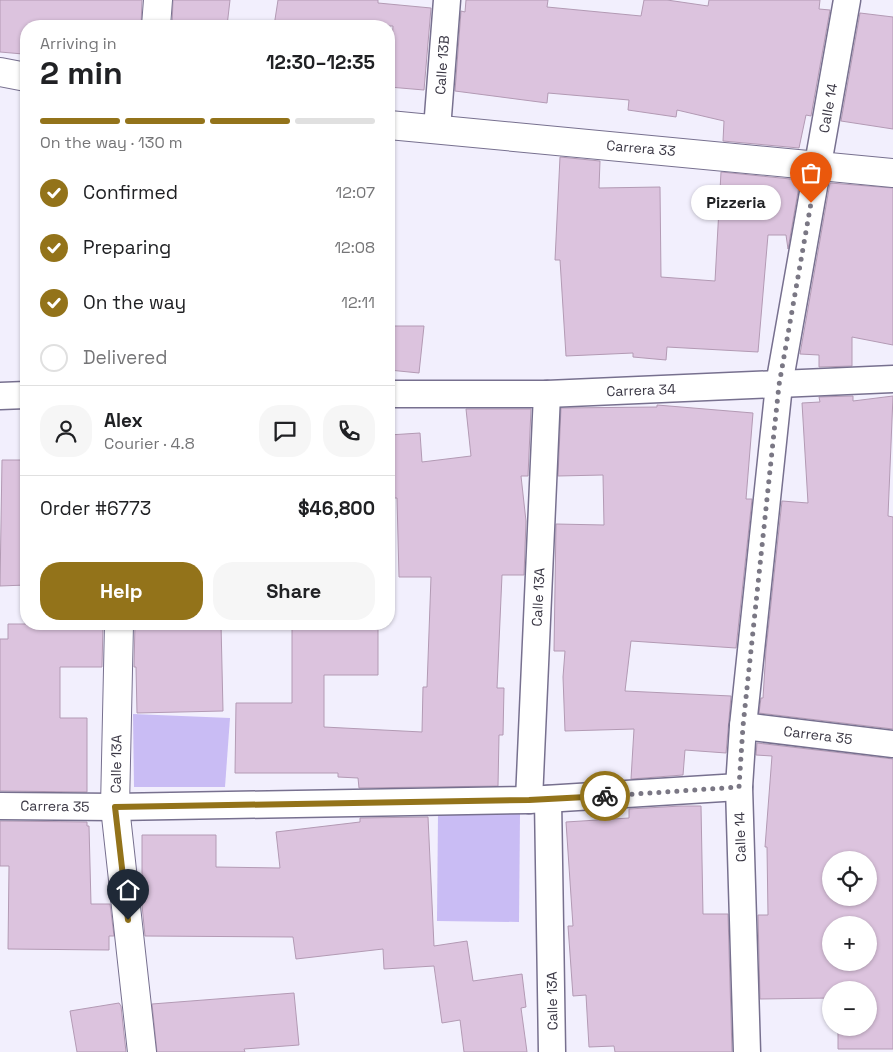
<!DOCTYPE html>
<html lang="en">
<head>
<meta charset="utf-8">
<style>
  body { margin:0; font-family:"Space Grotesk",sans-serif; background:#f6f6f6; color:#202124; height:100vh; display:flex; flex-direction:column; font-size:19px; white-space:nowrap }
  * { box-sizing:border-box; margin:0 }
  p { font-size:16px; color:#757577 }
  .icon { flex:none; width:28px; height:28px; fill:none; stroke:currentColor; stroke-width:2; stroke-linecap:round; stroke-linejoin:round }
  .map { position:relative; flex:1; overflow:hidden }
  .panel { position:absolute; left:20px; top:20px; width:375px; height:610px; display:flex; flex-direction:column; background:#fff; border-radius:20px; box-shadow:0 1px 4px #0004 }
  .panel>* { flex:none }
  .tools { position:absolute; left:822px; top:851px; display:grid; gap:10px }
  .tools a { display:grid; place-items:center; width:55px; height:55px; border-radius:50%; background:#fff; box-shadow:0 1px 4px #0004; font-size:25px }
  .pin { position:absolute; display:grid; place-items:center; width:42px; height:42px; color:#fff; margin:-51px -21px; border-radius:50% 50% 50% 0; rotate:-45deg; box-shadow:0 0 5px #0007 }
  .pin .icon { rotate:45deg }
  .courier { position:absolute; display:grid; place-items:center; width:50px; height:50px; margin:-25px; border:4px solid #93731a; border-radius:50%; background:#fff; color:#222; box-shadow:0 1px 6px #0007 }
  .bubble { position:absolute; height:35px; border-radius:18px; background:#fff; box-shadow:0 1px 4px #0004; font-size:16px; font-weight:600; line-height:35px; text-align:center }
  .head em { font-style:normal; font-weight:600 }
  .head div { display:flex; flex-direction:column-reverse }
  .head { display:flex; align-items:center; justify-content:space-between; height:85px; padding:0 20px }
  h1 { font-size:32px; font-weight:600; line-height:38px }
  .bar { display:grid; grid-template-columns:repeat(4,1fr); gap:8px 5px; align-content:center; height:60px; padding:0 20px }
  .bar i { height:6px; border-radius:4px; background:#e0e0e0 }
  .bar .on { background:#93731a }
  .bar p { grid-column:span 4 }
  .line { display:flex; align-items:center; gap:12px; padding:0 20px; border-top:1px solid #e0e0e0 }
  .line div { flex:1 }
  .round { display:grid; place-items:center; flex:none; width:52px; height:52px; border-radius:20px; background:#f6f6f6 }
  ol { padding:0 20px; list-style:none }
  li { display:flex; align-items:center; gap:15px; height:55px }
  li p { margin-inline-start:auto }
  li .icon { padding:5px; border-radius:50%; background:#93731a; color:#fff; stroke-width:4 }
  li:last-child { color:#757577 }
  li i { width:28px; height:28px; border:2px solid #e0e0e0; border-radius:50% }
  .primary-button { display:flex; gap:10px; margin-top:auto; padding:10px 20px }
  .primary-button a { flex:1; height:58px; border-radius:20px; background:#93731a; color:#fff; font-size:20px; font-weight:600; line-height:58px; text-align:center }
  .primary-button a+a { background:#f6f6f6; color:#202124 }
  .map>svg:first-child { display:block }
  .green { fill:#c9bcf4 }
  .building { fill:#dcc3de; stroke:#b39ab4; fill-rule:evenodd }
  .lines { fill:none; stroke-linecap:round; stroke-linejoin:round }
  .street-casing { stroke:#77708f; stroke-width:29 }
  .secondary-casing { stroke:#77708f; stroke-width:30 }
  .street { stroke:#fff; stroke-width:26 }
  .secondary { stroke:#fff; stroke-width:28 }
  .done { stroke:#7a7784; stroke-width:5; stroke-dasharray:0 9 }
  .route { stroke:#93731a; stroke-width:6 }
  .labels { text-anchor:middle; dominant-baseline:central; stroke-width:5; stroke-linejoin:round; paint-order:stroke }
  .street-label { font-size:14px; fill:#393643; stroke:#fff }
</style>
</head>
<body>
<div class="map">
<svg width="893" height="1052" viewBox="0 0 893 1052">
  <rect width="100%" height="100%" fill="#f2effd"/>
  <!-- green -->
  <g class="green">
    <polygon points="133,714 230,718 225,787 134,787"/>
    <polygon points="438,813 520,814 519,922 437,921"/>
  </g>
  <!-- building -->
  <g class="building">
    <polygon points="0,0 142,0 141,26 26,26 23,54 0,52"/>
    <polygon points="173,0 230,0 227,26 172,26"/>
    <polygon points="278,0 378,0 378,3 431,8 424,90 389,87 393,26 274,26"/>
    <polygon points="466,0 548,0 547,7 641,16 644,0 667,0 708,6 709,0 820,0 819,9 830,10 811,116 806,115 799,148 723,141 724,121 677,110 676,117 628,110 629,100 548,93 547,103 455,91 461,11 465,12"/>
    <polygon points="860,13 893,17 893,129 841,121"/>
    <polygon points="560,157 600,161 599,188 660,187 661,277 715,281 721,172 800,180 788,249 786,235 768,235 758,352 667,347 666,360 633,357 633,353 566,356 560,260 555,260"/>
    <polygon points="830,183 893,188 893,345 852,337 852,366 819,367 819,355 800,354"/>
    <polygon points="389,326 424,326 419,373 389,370"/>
    <polygon points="853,396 853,401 893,396 888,516 893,517 893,729 759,713 761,698 763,698 766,650 782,501 808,503 802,403 820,402 819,397"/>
    <polygon points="657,405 753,413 746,499 752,499 736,648 631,641 625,691 731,696 726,753 685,750 683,775 631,779 634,729 565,731 563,677 565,651 554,651 556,524 604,525 603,475 558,476 561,408 657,407"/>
    <polygon points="466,409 531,409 528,476 521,476 526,521 524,575 502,575 497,688 504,688 503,735 499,735 498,786 359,788 358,778 338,777 338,773 235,773 236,703 292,703 292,624 378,624 378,675 324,675 324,727 422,732 423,687 427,687 431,577 399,577 397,498 394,498 393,488 389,487 389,435 420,433 422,462 471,456"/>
    <polygon points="2,460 26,460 26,585 0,586"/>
    <polygon points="8,624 103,624 102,667 60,667 60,718 87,718 87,792 0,791 0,639 8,639"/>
    <polygon points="135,624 221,624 223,711 137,713 136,667 134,667"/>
    <path d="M757,743L893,759V1049H838V1028H869V990H831V998L760,999L758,915H768L767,847H765L772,756L756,755ZM831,860H869V898H831ZM831,925H869V962H831Z"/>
    <polygon points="681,806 701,806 703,914 728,914 732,1052 615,1052 614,1046 589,1047 586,995 573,996 568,926 573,926 566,822 629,818 629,809"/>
    <polygon points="428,817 434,946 467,941 473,981 522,974 526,1007 521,1008 527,1052 464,1052 460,1020 442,1023 434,966 384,969 383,949 296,959 293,937 145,936 142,905 142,835 216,835 216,867 280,868 276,832 360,822 360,818"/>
    <polygon points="0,821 87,822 87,826 89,826 91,904 110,904 114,936 109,936 109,950 8,949 9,866 0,866"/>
    <polygon points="294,993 299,1045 244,1049 245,1052 157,1052 152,1004"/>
    <polygon points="119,1003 121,1006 126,1052 77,1052 70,1011"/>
  </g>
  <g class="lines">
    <defs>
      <g id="street">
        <polyline points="437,129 447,0"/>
        <polyline points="389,394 547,394 893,379"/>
        <polyline points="0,396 26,395"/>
        <polyline points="743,726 893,744"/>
        <polyline points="548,799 552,1052"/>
        <polyline points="529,800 547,394"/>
        <polyline points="0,806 115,807 529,800 739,787"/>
        <polyline points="747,1052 739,787 743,726 779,385 847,0"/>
      </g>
      <g id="secondary">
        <polyline points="156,26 158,0"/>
        <polyline points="0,72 26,77"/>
        <polyline points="389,125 893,173"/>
        <polyline points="119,624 115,807 142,1052"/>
      </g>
    </defs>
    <!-- street casing -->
    <use href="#street" class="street-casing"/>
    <!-- secondary casing -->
    <use href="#secondary" class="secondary-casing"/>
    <!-- street -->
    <use href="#street" class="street"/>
    <!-- secondary -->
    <use href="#secondary" class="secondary"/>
  </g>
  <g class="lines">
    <!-- done -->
    <polyline class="done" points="605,796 739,787 743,726 779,385 811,203"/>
    <!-- route -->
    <polyline class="route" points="128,920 115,807 529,800 605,796"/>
  </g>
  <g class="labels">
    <!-- street labels -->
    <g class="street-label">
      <text transform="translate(442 65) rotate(-86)">Calle 13B</text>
      <text transform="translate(828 108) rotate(-80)">Calle 14</text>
      <text transform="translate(641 148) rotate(5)">Carrera 33</text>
      <text transform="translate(641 390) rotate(-2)">Carrera 34</text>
      <text transform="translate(538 597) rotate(-87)">Calle 13A</text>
      <text transform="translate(818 735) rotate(7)">Carrera 35</text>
      <text transform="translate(116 764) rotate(-89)">Calle 13A</text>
      <text transform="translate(55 806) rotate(1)">Carrera 35</text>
      <text transform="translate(740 837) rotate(-92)">Calle 14</text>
      <text transform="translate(552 1001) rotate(-91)">Calle 13A</text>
    </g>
  </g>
</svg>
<div class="tools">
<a><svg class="icon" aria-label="locate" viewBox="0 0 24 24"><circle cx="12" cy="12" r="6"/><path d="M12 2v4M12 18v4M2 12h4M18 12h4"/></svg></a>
<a>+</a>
<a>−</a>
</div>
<div class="pin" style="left:811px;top:203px;background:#ea580c"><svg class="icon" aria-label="bag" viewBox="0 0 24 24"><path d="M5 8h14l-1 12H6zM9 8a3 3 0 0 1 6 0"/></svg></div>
<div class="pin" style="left:128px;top:920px;background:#1f2937"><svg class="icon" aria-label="home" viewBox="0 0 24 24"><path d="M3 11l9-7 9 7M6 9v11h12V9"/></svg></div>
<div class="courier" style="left:605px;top:796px"><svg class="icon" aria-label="bike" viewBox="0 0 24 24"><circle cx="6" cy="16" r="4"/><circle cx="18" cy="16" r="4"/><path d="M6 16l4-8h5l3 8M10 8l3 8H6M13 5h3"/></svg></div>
<div class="bubble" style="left:691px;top:185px;width:90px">Pizzeria</div>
<section class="panel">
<div class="head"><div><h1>2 min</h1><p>Arriving in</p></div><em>12:30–12:35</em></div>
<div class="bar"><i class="on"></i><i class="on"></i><i class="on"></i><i></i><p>On the way · 130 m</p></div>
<ol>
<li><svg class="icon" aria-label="check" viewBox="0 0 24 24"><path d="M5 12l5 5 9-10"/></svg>Confirmed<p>12:07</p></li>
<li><svg class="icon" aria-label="check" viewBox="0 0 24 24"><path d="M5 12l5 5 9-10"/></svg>Preparing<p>12:08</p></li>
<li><svg class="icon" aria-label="check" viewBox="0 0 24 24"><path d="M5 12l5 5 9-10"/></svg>On the way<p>12:11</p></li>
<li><i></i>Delivered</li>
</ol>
<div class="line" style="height:90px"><a class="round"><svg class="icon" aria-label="person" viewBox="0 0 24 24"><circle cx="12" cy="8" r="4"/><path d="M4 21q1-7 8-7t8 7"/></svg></a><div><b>Alex</b><p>Courier · 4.8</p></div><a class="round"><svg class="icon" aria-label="chat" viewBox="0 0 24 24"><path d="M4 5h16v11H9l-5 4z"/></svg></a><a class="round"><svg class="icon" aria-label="phone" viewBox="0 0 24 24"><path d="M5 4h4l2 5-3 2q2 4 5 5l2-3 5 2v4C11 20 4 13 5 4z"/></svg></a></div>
<div class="line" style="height:65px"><div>Order #6773</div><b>$46,800</b></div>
<div class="primary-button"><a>Help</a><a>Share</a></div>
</section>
</div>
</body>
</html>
